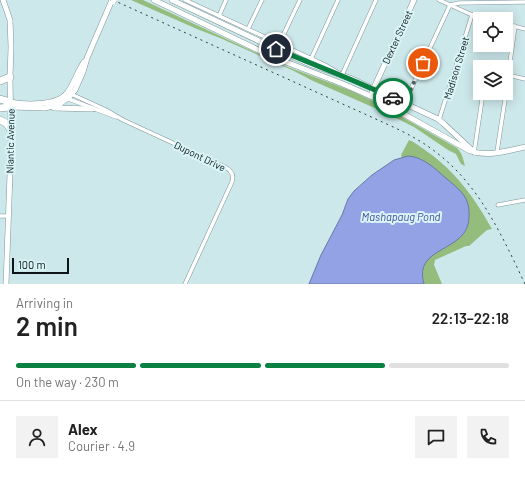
<!DOCTYPE html>
<html lang="en">
<head>
<meta charset="utf-8">
<style>
  body { margin:0; font-family:Barlow,sans-serif; background:#f2f2f2; color:#222; height:100vh; display:flex; flex-direction:column; font-size:15px; white-space:nowrap }
  * { box-sizing:border-box; margin:0 }
  p { font-size:13px; color:#767676 }
  .icon { flex:none; width:22px; height:22px; fill:none; stroke:currentColor; stroke-width:2; stroke-linecap:round; stroke-linejoin:round }
  .map { position:relative; height:284px; overflow:hidden }
  .details { display:flex; flex-direction:column; background:#fff; flex:1 }
  .details>* { flex:none }
  .buttons { position:absolute; left:473px; top:12px; display:grid; gap:8px }
  .buttons a { display:grid; place-items:center; width:40px; height:40px; border-radius:0px; background:#fff; box-shadow:0 2px 10px #0003; font-size:20px }
  .scale { position:absolute; left:12px; bottom:10px; width:57px; box-sizing:border-box; padding-left:4px; border:2px solid #0c1617; border-top:0; font-size:11px; line-height:14px; white-space:nowrap; color:#0c1617; -webkit-text-stroke:3px #daf5f8; paint-order:stroke }
  .pin { position:absolute; display:grid; place-items:center; width:34px; height:34px; color:#fff; margin:-17px; border:2px solid #fff; border-radius:50%; box-shadow:0 1px 4px #0007 }
  .courier { position:absolute; display:grid; place-items:center; width:40px; height:40px; margin:-20px; border:3px solid #0b8043; border-radius:50%; background:#fff; color:#222; box-shadow:0 1px 5px #0007 }
  .headline em { font-style:normal; font-weight:600 }
  .headline div { display:flex; flex-direction:column-reverse }
  .headline { display:flex; align-items:center; justify-content:space-between; height:68px; padding:0 16px }
  h1 { font-size:26px; font-weight:600; line-height:30px }
  .bar { display:grid; grid-template-columns:repeat(4,1fr); gap:6px 4px; align-content:center; height:48px; padding:0 16px }
  .bar i { height:5px; border-radius:3px; background:#e0e0e0 }
  .bar .current { background:#0b8043 }
  .bar p { grid-column:span 4 }
  .line { display:flex; align-items:center; gap:10px; padding:0 16px; border-top:1px solid #e0e0e0 }
  .line div { flex:1 }
  .round { display:grid; place-items:center; flex:none; width:42px; height:42px; border-radius:0px; background:#f2f2f2 }
  .map>svg:first-child { display:block }
  .forest { fill:#93bc7d }
  .water { fill:#92a2e5; stroke:#6a78a7 }
  .lines { fill:none; stroke-linecap:round; stroke-linejoin:round }
  .street-casing { stroke:#7e9699; stroke-width:4.5 }
  .secondary-casing { stroke:#7e9699; stroke-width:6 }
  .highway-casing { stroke:#7e9699; stroke-width:8 }
  .street { stroke:#fff; stroke-width:3.5 }
  .secondary { stroke:#fff; stroke-width:5 }
  .highway { stroke:#fff; stroke-width:7 }
  .rail { stroke:#2e3b3c; stroke-width:1; stroke-dasharray:2 4; stroke-linecap:butt }
  .secondary-bridge-casing { stroke:#7e9699; stroke-width:6; stroke-linecap:butt }
  .secondary-bridge { stroke:#fff; stroke-width:5 }
  .done { stroke:#506061; stroke-width:4; stroke-dasharray:0 7.2 }
  .route { stroke:#0b8043; stroke-width:5 }
  .labels { text-anchor:middle; dominant-baseline:central; stroke-width:4; stroke-linejoin:round; paint-order:stroke }
  .street-label { font-size:10px; fill:#0c1617; stroke:#daf5f8 }
  .water-label { font-size:11px; font-style:italic; fill:#3d4997; stroke:#daf5f8 }
</style>
</head>
<body>
<div class="map">
<svg width="525" height="284" viewBox="0 0 525 284">
  <rect width="100%" height="100%" fill="#cde8eb"/>
  <!-- forest -->
  <g class="forest">
    <path d="M131,0H143L280,64L352,91L379,104L457,148C463,154 463,160 465,166L461,164L456,154L448,150L414,127L386,113L311,80L294,71L220,38L197,29Z"/>
    <path d="M409,140C418,144 424,150 432,155C459,176 475,199 492,229L487,230L469,246H466L435,260L434,265L442,284H424C417,260 434,254 451,244L443,176L434,168L421,159L414,157L402,158L401,155Z"/>
  </g>
  <!-- water -->
  <path class="water" d="M408,156C424,157 435,169 447,179C461,191 470,197 469,217C469,253 412,245 424,284H309L321,255L342,215L348,199L354,191L372,175L394,160Z"/>
  <g class="lines">
    <defs>
      <g id="street">
        <polyline points="185,0 325,65 342,75 376,0"/>
        <polyline points="439,0 470,14 486,19"/>
        <polyline points="219,16 226,0"/>
        <polyline points="506,24 525,29"/>
        <polyline points="248,29 262,0"/>
        <polyline points="279,44 300,0"/>
        <polyline points="311,59 338,0"/>
        <polyline points="508,75 525,79"/>
        <polyline points="506,91 515,26"/>
        <path d="M71,94L106,110L123,120L225,167C231,170 234,175 232,182L185,284"/>
        <polyline points="66,98 116,117"/>
        <polyline points="404,104 450,5 459,3 525,2"/>
        <polyline points="439,120 472,15"/>
        <polyline points="497,152 506,93"/>
        <polyline points="474,153 483,93"/>
        <polyline points="498,205 525,200"/>
        <polyline points="0,216 8,216"/>
      </g>
      <g id="secondary">
        <polyline points="3,0 10,20 11,47 10,77 11,146 6,284"/>
        <path d="M154,0L273,57L343,84L375,98L470,151C488,157 507,151 525,147"/>
        <polyline points="172,0 276,49 312,65 350,78 438,119 444,124 474,152"/>
        <polyline points="372,92 414,0"/>
        <path d="M10,102C25,105 57,106 67,93C74,84 77,72 84,62"/>
        <polyline points="10,107 45,108 60,104 70,96 75,90 83,72 87,58 112,0"/>
        <polyline points="54,108 93,109"/>
      </g>
      <g id="highway">
        <polyline points="0,81 10,77"/>
        <polyline points="0,99 10,102"/>
        <polyline points="0,108 10,107"/>
        <polyline points="0,120 6,123 11,130"/>
      </g>
    </defs>
    <!-- street casing -->
    <use href="#street" class="street-casing"/>
    <!-- secondary casing -->
    <use href="#secondary" class="secondary-casing"/>
    <!-- highway casing -->
    <use href="#highway" class="highway-casing"/>
    <!-- street -->
    <use href="#street" class="street"/>
    <!-- secondary -->
    <use href="#secondary" class="secondary"/>
    <!-- highway -->
    <use href="#highway" class="highway"/>
    <!-- rail -->
    <path class="rail" d="M113,0L389,125C406,133 422,141 437,153C480,186 502,236 525,284"/>
    <defs>
      <polyline id="secondary-bridge" points="113,2 114,0"/>
    </defs>
    <!-- secondary-bridge casing -->
    <use href="#secondary-bridge" class="secondary-bridge-casing"/>
    <!-- secondary-bridge -->
    <use href="#secondary-bridge" class="secondary-bridge"/>
  </g>
  <g class="lines">
    <!-- done -->
    <polyline class="done" points="393,98 404,104 423,63"/>
    <!-- route -->
    <path class="route" d="M276,49C315,65 354,80 393,98"/>
  </g>
  <g class="labels">
    <!-- street labels -->
    <g class="street-label">
      <text transform="translate(397 37) rotate(-65)">Dexter Street</text>
      <text transform="translate(456 68) rotate(-73)">Madison Street</text>
      <text transform="translate(10 141) rotate(-89)">Niantic Avenue</text>
      <text transform="translate(200 156) rotate(26)">Dupont Drive</text>
    </g>
    <!-- water labels -->
    <g class="water-label">
      <text x="401" y="216">Mashapaug Pond</text>
    </g>
  </g>
</svg>
<div class="buttons">
<a><svg class="icon" aria-label="locate" viewBox="0 0 24 24"><circle cx="12" cy="12" r="6"/><path d="M12 2v4M12 18v4M2 12h4M18 12h4"/></svg></a>
<a><svg class="icon" aria-label="layers" viewBox="0 0 24 24"><path d="M12 4l9 5-9 5-9-5zM3 14l9 5 9-5"/></svg></a>
</div>
<div class="scale">100 m</div>
<div class="pin" style="left:423px;top:63px;background:#ea580c"><svg class="icon" aria-label="bag" viewBox="0 0 24 24"><path d="M5 8h14l-1 12H6zM9 8a3 3 0 0 1 6 0"/></svg></div>
<div class="pin" style="left:276px;top:49px;background:#1f2937"><svg class="icon" aria-label="home" viewBox="0 0 24 24"><path d="M3 11l9-7 9 7M6 9v11h12V9"/></svg></div>
<div class="courier" style="left:393px;top:98px"><svg class="icon" aria-label="car" viewBox="0 0 24 24"><path d="M5 17H2v-5l4-1 3-4h7l3 4 3 1v5h-3M9 17h6M6 11h13"/><circle cx="7" cy="17" r="2"/><circle cx="17" cy="17" r="2"/></svg></div>
</div>
<section class="details">
<div class="headline"><div><h1>2 min</h1><p>Arriving in</p></div><em>22:13–22:18</em></div>
<div class="bar"><i class="current"></i><i class="current"></i><i class="current"></i><i></i><p>On the way · 230 m</p></div>
<div class="line" style="height:72px"><a class="round"><svg class="icon" aria-label="person" viewBox="0 0 24 24"><circle cx="12" cy="8" r="4"/><path d="M4 21q1-7 8-7t8 7"/></svg></a><div><b>Alex</b><p>Courier · 4.9</p></div><a class="round"><svg class="icon" aria-label="chat" viewBox="0 0 24 24"><path d="M4 5h16v11H9l-5 4z"/></svg></a><a class="round"><svg class="icon" aria-label="phone" viewBox="0 0 24 24"><path d="M5 4h4l2 5-3 2q2 4 5 5l2-3 5 2v4C11 20 4 13 5 4z"/></svg></a></div>
</section>
</body>
</html>
